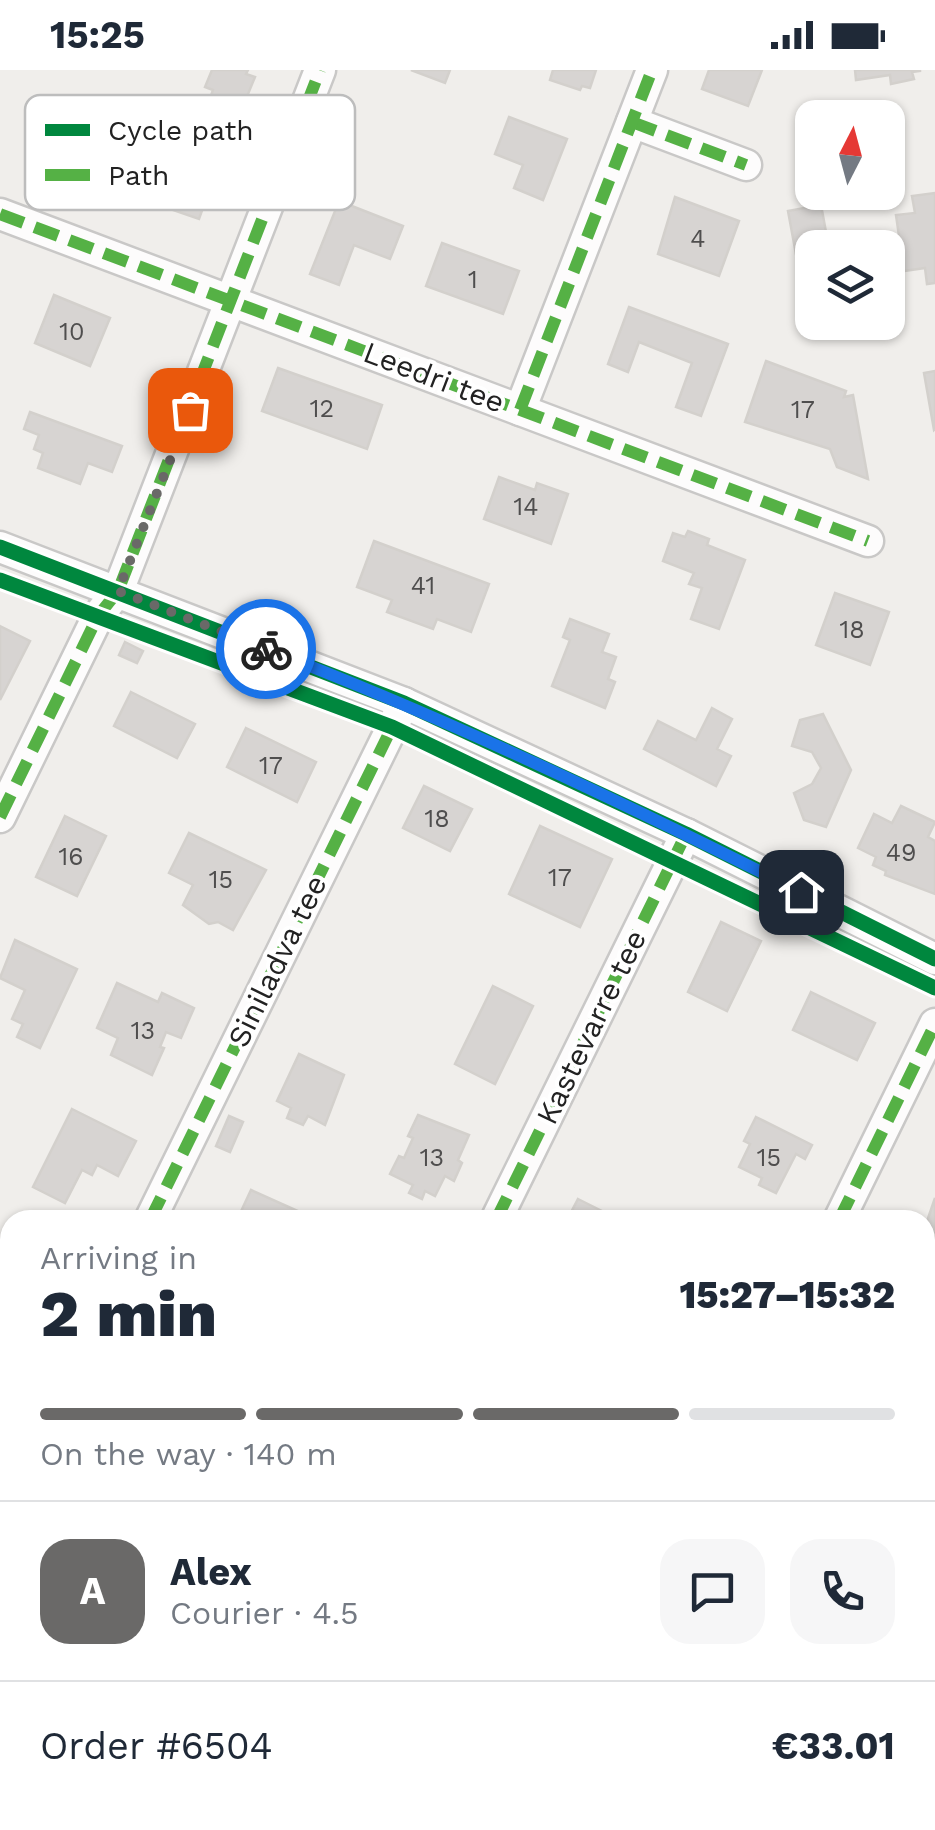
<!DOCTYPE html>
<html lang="en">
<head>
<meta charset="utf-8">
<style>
  body { margin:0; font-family:"Work Sans",sans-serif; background:#f6f6f7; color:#1f2937; height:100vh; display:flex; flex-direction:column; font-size:38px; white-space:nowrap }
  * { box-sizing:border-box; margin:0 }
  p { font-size:32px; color:#747a83 }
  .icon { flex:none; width:55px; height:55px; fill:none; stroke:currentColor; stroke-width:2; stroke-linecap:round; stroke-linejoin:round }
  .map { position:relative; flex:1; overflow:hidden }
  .panel { position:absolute; left:0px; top:1140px; width:935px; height:620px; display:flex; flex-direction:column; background:#fff; border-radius:30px 30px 0 0; box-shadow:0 2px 8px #0004 }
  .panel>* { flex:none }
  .needle { width:65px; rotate:6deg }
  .tools { position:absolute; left:795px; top:30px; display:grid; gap:20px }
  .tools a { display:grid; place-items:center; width:110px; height:110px; border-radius:20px; background:#fff; box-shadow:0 2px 8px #0004; font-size:50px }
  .pin { position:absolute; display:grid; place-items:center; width:85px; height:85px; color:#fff; margin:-42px; border-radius:20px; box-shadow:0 5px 15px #0006 }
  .courier { position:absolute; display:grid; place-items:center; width:100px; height:100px; margin:-50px; border:8px solid #1a73e8; border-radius:50%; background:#fff; color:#222; box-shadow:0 2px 12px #0007 }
  .summary em { font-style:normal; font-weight:800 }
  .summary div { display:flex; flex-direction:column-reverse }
  .summary { display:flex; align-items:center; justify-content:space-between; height:170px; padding:0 40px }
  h1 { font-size:65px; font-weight:800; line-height:75px }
  .bar { display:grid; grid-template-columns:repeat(4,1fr); gap:15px 10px; align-content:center; height:120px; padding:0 40px }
  .bar i { height:12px; border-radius:8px; background:#e0e1e3 }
  .bar .current { background:#6a6968 }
  .bar p { grid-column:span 4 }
  .line { display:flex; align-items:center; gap:25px; padding:0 40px; border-top:2px solid #e0e1e3 }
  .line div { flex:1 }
  .round { display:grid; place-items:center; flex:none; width:105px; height:105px; border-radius:30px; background:#f6f6f7 }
  .status { display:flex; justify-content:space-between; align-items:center; height:70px; padding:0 50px; background:#fff; direction:ltr }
  .status svg { height:28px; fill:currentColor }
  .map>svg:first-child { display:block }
  .building { fill:#d7d4d2; stroke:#d3d0cc; stroke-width:2.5 }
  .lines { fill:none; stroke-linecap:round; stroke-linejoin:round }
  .street-casing { stroke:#c9c8c7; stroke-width:35 }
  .street { stroke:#fdfcfc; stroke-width:30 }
  .quiet { stroke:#55b145; stroke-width:12; stroke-dasharray:25 12; stroke-linecap:butt }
  .cycleway-casing { stroke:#fff; stroke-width:21 }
  .cycleway { stroke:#00873e; stroke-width:15 }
  .done { stroke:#6a6968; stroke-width:10; stroke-dasharray:0 18 }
  .route { stroke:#1a73e8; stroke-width:12 }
  .labels { text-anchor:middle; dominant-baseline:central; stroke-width:8; stroke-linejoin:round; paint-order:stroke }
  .number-label { font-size:25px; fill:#4f4e4e }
  .street-label { font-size:30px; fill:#222; stroke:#fff }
  .key { fill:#fff; stroke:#bdbdbd; stroke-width:2.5 }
  .key-label { font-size:28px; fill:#222 }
</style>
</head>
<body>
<div class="status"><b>15:25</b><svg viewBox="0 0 49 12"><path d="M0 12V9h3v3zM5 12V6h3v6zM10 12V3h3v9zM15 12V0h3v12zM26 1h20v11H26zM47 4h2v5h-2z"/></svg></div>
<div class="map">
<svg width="935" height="1760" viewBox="0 0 935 1760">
  <rect width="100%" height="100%" fill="#f0eeeb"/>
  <!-- building -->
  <g class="building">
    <polygon points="212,0 248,0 246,4 255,7 239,46 208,34 213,20 205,17"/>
    <polygon points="411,0 450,0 445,13"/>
    <polygon points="553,0 596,0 590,18 582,16 580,20 550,10"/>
    <polygon points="709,0 762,0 748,36 702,19"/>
    <polygon points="855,0 920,0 920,1 912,2 914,9 891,14 890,5 856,10"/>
    <polygon points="509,47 567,69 543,130 514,118 523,95 495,84"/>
    <polygon points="134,64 219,93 199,149 144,130 149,116 119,105"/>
    <polygon points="935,123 935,213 927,214 925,198 904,201 896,145 915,143 912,126"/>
    <polygon points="675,127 739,151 719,206 658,184"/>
    <polygon points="339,131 403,156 390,189 354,175 339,215 310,204"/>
    <polygon points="821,135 829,178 812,178 812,243 807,244 788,141"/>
    <polygon points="442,173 519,201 503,244 426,216"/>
    <polygon points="54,225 110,248 90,296 35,273"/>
    <polygon points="629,237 728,274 701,346 676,337 692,293 639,272 628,302 608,294"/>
    <polygon points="766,291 846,321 844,327 853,325 868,409 837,397 830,379 745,352"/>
    <polygon points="278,298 382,335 367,379 262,341"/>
    <polygon points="935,301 935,359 934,360 924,303"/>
    <polygon points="30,342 122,376 112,402 88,393 80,414 38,398 43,383 34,379 39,365 24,359"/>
    <polygon points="499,407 535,420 537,413 568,424 551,474 484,449"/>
    <polygon points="688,461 709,469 707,475 745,490 719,559 691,549 702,518 689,514 694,503 663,491 673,463 685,467"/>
    <polygon points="374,471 489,514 471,562 437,549 433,559 387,542 392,530 357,517"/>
    <polygon points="835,523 889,542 870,595 816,575"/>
    <polygon points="570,549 609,564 602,582 616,587 608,609 615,612 605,638 552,616 570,570 563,567"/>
    <polygon points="0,556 30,571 0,630"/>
    <polygon points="125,572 143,581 137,593 119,585"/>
    <polygon points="131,622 195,654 177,688 114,656"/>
    <polygon points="712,638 732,649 717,679 731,686 716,716 644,679 658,651 696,670"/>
    <polygon points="823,644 851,700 826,757 804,750 794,723 812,714 821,698 812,682 792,676 800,650"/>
    <polygon points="246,658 316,692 297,732 227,697"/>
    <polygon points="424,716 472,739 450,781 403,758"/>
    <polygon points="901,736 935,752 928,767 935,771 935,824 885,805 886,801 873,795 876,787 858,778 874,744 892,753"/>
    <polygon points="65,746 106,766 77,826 36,807"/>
    <polygon points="540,756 612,789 580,857 509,824"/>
    <polygon points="189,763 266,800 233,860 218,852 209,854 183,835 193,815 169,803"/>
    <polygon points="721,852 761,871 727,941 688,922"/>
    <polygon points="15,870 77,899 40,978 17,967 23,954 12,949 25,920 0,908"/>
    <polygon points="117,913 158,932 162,923 194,938 181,968 166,962 160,977 164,978 152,1005 111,985 118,968 97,958"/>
    <polygon points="493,916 533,936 495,1014 455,994"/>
    <polygon points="811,922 875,953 857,990 793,960"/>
    <polygon points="299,984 344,1005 325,1055 308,1046 303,1055 287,1048 291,1038 277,1031"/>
    <polygon points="72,1039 136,1071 118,1106 97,1095 92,1105 82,1100 65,1133 33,1117"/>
    <polygon points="418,1045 469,1065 458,1090 462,1093 454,1111 445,1106 435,1126 425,1121 422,1129 409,1123 413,1115 390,1104 399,1086 404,1088 413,1068 408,1066"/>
    <polygon points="229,1046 243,1052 230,1082 216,1076"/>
    <polygon points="756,1047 812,1075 805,1089 796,1084 776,1123 759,1115 762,1108 739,1097 750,1074 744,1071"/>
    <polygon points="251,1120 302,1143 299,1150 237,1150"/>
    <polygon points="935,1128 935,1234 927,1230 934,1216 925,1211 925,1157"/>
    <polygon points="578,1129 620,1150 567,1150"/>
    <polygon points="0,1204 10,1209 10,1270 0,1265"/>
    <polygon points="72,1750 107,1750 119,1756 117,1760 67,1760"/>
    <polygon points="424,1750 478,1750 473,1760 419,1760"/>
    <polygon points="788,1750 831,1750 826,1760 806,1760"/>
  </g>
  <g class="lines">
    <defs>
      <g id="street">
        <polyline points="632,52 746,95"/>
        <polyline points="0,144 868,471"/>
        <polyline points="520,340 652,0"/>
        <polyline points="0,477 404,633 686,764 935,889"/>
        <polyline points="0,747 98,546 118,521 320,0"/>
        <polyline points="150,1150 404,633"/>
        <polyline points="496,1150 686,764"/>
        <polyline points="839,1150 935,954"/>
        <polyline points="0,1457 10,1436"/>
        <polyline points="925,1696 935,1676"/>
        <polyline points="194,1760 199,1750"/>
        <polyline points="540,1760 545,1750"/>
        <polyline points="893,1760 898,1750"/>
      </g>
    </defs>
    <!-- street casing -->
    <use href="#street" class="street-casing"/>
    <!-- street -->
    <use href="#street" class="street"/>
    <!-- quiet -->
    <g class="quiet">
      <polyline points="632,52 746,95"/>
      <polyline points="0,144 868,471"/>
      <polyline points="520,340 652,0"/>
      <polyline points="0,747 98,546 118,521 320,0"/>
      <polyline points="150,1150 395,651"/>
      <polyline points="496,1150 686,764"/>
      <polyline points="839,1150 935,954"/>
      <polyline points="0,1457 10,1436"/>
      <polyline points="194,1760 199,1750"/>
      <polyline points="540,1760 545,1750"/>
    </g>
    <defs>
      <g id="cycleway">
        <polyline points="0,477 404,633 686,764 935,889"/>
        <polyline points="0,510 392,657 935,918"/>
      </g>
    </defs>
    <!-- cycleway casing -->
    <use href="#cycleway" class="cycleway-casing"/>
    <!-- cycleway -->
    <use href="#cycleway" class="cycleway"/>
  </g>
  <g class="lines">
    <!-- done -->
    <polyline class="done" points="190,340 118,521 266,579"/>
    <!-- route -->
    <path class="route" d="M266,579C449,649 626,734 801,822"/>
  </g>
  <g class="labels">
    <!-- number labels -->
    <g class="number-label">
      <text x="698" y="168">4</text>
      <text x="473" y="209">1</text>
      <text x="72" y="261">10</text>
      <text x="322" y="338">12</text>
      <text x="803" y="339">17</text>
      <text x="526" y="436">14</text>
      <text x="423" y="515">41</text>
      <text x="852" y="559">18</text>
      <text x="271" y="695">17</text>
      <text x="437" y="748">18</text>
      <text x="901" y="782">49</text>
      <text x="71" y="786">16</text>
      <text x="560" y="807">17</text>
      <text x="221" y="809">15</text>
      <text x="143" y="960">13</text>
      <text x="432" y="1087">13</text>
      <text x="769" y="1087">15</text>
    </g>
    <!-- street labels -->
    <g class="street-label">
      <text transform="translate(434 307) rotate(21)">Leedri tee</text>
      <text transform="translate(277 891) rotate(-64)">Siniladva tee</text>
      <text transform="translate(591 957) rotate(-64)">Kastevarre tee</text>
    </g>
  </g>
  <!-- legend -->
  <rect x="25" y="25" width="330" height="115" rx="15" class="key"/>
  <rect x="45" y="54" width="45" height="12" fill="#00873e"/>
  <rect x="45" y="99" width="45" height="12" fill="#55b145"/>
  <g class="key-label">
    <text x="108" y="70">Cycle path</text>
    <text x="108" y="115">Path</text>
  </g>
</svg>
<div class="tools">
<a><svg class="needle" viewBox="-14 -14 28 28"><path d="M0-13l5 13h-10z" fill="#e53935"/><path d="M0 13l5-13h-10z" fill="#747a83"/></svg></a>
<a><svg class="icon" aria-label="layers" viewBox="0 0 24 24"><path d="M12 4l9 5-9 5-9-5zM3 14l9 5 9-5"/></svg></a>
</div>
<div class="pin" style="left:190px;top:340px;background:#ea580c"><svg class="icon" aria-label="bag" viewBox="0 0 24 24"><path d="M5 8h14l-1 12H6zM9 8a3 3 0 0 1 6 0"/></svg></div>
<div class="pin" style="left:801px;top:822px;background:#1f2937"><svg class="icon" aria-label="home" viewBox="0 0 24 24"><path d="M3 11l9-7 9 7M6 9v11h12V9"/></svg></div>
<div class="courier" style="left:266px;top:579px"><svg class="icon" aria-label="bike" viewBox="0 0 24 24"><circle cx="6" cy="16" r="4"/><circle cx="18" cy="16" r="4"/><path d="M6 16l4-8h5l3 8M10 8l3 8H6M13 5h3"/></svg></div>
<section class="panel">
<div class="summary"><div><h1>2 min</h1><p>Arriving in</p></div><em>15:27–15:32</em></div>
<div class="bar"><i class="current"></i><i class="current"></i><i class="current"></i><i></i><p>On the way · 140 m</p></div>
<div class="line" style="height:180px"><b class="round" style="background:#6a6968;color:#fff">A</b><div><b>Alex</b><p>Courier · 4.5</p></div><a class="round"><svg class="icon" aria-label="chat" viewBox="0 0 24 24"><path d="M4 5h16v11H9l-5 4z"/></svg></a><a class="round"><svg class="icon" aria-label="phone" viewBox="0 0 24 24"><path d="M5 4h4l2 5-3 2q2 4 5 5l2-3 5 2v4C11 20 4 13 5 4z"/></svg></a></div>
<div class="line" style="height:130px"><div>Order #6504</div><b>€33.01</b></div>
</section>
</div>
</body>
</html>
